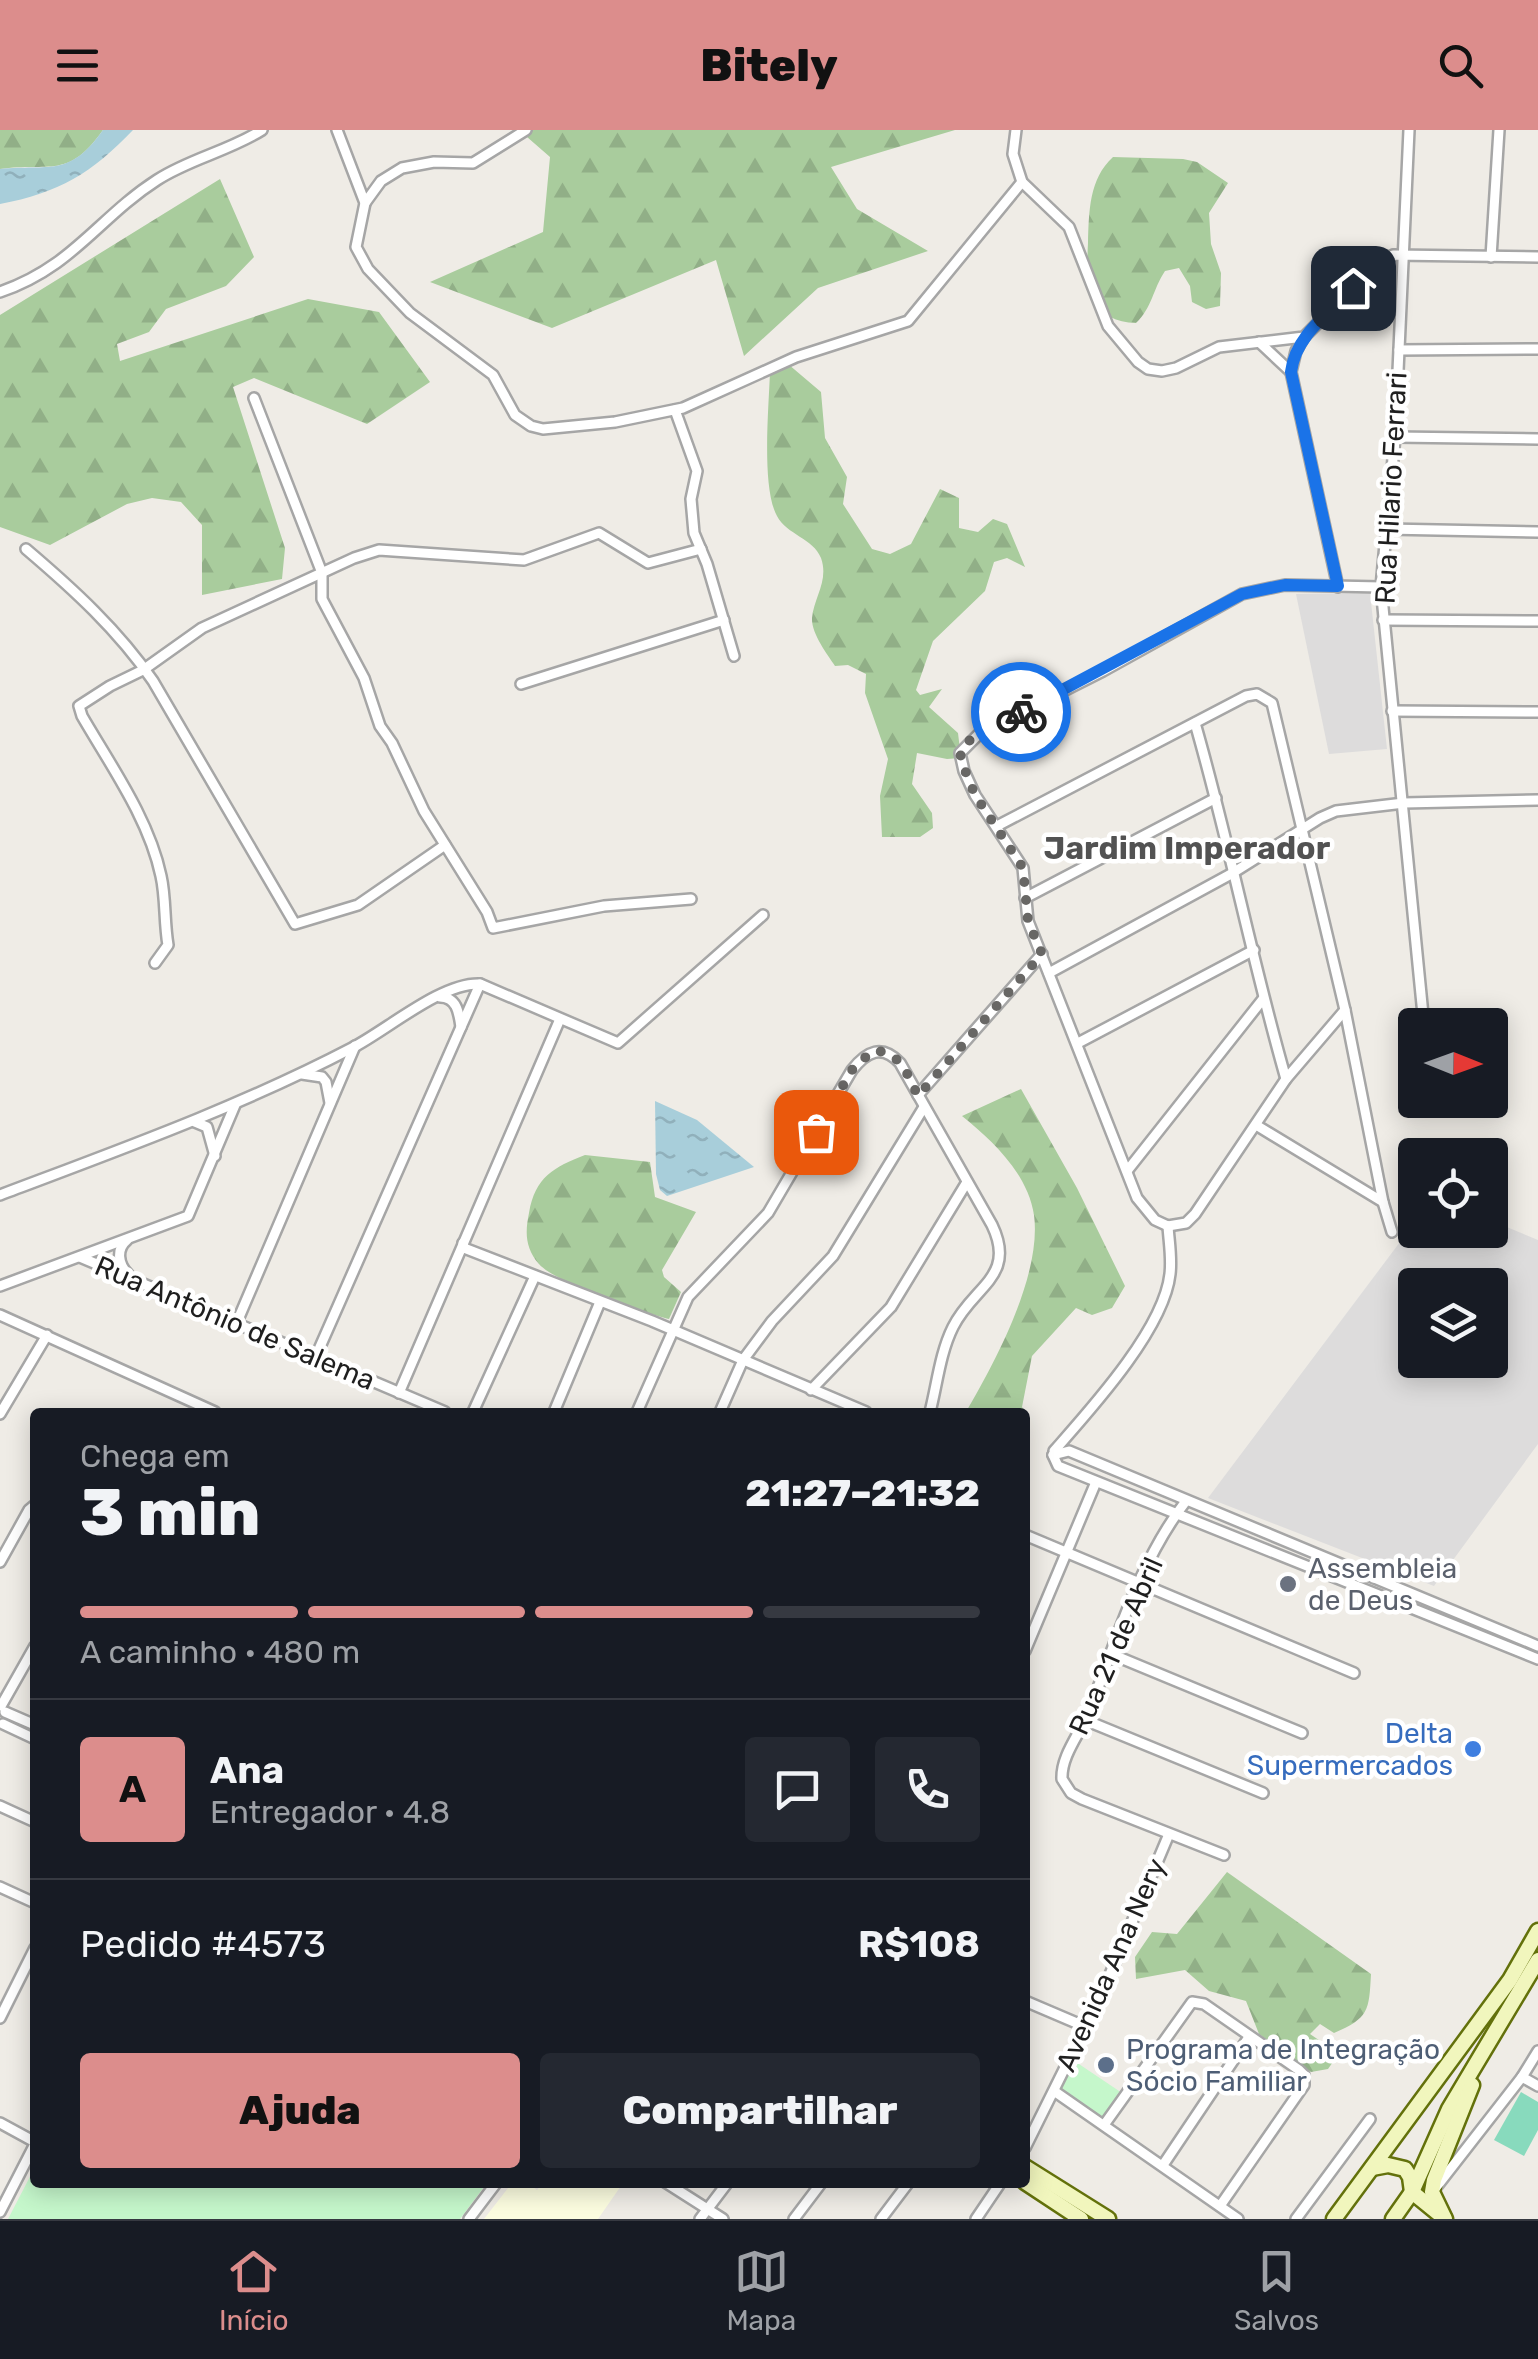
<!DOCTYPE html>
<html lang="pt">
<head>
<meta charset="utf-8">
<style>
  body { margin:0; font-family:Rubik,sans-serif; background:#242831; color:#f1f3f6; height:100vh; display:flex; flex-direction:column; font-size:38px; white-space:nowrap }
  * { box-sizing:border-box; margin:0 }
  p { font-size:32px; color:#9ea1a6 }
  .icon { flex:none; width:55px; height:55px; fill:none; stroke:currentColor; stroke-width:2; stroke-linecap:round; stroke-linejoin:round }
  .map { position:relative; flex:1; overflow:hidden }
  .sheet { position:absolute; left:30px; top:1278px; width:1000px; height:780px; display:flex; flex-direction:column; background:#171b24; border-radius:10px; box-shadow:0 5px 25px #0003 }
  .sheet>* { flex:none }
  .needle { width:65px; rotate:91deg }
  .controls { position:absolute; left:1398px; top:878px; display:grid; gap:20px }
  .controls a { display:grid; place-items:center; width:110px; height:110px; border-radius:10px; background:#171b24; box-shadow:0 5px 25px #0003; font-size:50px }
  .pin { position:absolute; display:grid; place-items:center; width:85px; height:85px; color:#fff; margin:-42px; border-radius:20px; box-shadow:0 5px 15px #0006 }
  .courier { position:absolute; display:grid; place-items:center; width:100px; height:100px; margin:-50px; border:8px solid #1a73e8; border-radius:50%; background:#fff; color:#222; box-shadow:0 2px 12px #0007 }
  .headline em { font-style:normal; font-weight:800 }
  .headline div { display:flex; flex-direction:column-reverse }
  .headline { display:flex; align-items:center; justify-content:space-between; height:170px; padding:0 50px }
  h1 { font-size:65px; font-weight:800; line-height:75px }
  .bar { display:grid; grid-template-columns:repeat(4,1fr); gap:15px 10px; align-content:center; height:120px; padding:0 50px }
  .bar i { height:12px; border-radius:8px; background:#363941 }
  .bar .current { background:#dc8d8c }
  .bar p { grid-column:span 4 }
  .line { display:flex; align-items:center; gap:25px; padding:0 50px; border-top:2px solid #363941 }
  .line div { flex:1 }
  .round { display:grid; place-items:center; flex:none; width:105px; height:105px; border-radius:10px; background:#242831 }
  .cta { display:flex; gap:20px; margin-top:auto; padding:20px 50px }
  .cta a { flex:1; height:115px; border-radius:10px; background:#dc8d8c; color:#111; font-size:40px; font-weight:800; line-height:115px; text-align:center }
  .cta a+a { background:#242831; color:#f1f3f6 }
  header { display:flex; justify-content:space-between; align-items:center; height:130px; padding:0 50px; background:#dc8d8c; color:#111; font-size:45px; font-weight:800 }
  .tabs { display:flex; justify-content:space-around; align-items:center; height:140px; border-top:2px solid #363941; background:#171b24; font-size:28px; color:#9ea1a6 }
  .tabs a { display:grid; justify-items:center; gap:5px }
  .tabs .current { color:#dc8d8c }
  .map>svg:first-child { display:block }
  .residential { fill:#dddcdc; fill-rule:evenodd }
  .education { fill:#fcfde0 }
  .forest { fill:url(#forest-firs) }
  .park { fill:#c5f7cb }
  .pitch { fill:#88dabd }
  .water { fill:url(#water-ripples) }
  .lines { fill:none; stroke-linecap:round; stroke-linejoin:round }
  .street-casing { stroke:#a6a6a6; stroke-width:14 }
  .secondary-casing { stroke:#63710b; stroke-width:19 }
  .street { stroke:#fff; stroke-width:9 }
  .secondary { stroke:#f1f6bd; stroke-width:14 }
  .done { stroke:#686765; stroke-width:10; stroke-dasharray:0 18 }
  .route { stroke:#1a73e8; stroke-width:12 }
  .worship-dot { fill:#6b7280; stroke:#fff; stroke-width:4 }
  .shop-dot { fill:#3f7fe0; stroke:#fff; stroke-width:4 }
  .service-dot { fill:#5c6f8a; stroke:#fff; stroke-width:4 }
  .labels { text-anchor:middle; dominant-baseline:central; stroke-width:9; stroke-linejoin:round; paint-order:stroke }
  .street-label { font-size:28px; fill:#1f1f1f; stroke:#fff }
  .worship-label { font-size:28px; fill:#5b616d; stroke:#fff; text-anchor:start }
  .shop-label { font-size:28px; fill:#366cbe; stroke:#fff; text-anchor:end }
  .service-label { font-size:28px; fill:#4e5e75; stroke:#fff; text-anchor:start }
  .quarter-label { font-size:32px; font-weight:bold; fill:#525252; stroke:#fff }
</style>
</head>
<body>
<header><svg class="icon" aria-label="menu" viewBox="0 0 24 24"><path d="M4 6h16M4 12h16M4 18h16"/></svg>Bitely<svg class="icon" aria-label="search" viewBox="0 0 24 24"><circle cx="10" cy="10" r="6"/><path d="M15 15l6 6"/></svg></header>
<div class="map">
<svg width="1538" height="2089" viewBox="0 0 1538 2089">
  <defs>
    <pattern id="forest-firs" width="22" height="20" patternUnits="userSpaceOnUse" patternTransform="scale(2.5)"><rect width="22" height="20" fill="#a9cc9d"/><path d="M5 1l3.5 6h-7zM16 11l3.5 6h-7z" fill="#91af87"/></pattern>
    <pattern id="water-ripples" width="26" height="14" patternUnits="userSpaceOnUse" patternTransform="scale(2.5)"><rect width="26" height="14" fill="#a8ceda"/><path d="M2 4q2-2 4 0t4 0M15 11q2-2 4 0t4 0" fill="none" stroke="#90b0bb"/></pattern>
  </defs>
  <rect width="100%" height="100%" fill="#efece6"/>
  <!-- residential -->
  <g class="residential">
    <polygon points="1370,463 1387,619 1329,624 1296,464"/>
    <path d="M1490,1090L1538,1110V1314L1434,1456L1208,1368L1415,1092V1100H1490ZM1415,1155H1490V1230H1415Z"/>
  </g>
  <!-- education -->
  <polygon class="education" points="512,2053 528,2053 537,2060 543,2053 623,2053 598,2089 484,2089"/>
  <!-- forest -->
  <g class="forest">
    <path d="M0,0H103C68,50 50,32 0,39Z"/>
    <polygon points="519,0 955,0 831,37 857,79 928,121 818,158 744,226 716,130 552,198 430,152 543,102 550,27"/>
    <path d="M1113,27L1183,29L1197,32L1228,53L1209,83L1211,114L1221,143L1220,176L1206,179L1192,172L1190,156L1179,138L1165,141C1153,159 1152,178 1136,193C1086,191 1086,151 1088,113C1089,81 1089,49 1113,27Z"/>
    <polygon points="220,49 254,127 226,156 166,179 149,202 117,214 120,231 308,169 379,182 430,252 367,294 254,248 233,257 285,418 282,449 202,465 202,395 181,372 152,368 127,374 50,415 0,397 0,185"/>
    <path d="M788,234L821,262L825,308L847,347L843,374L872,419L890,424L911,414L940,359L959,368V398L978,402L993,389L1007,394L1025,437L1007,428L994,432L985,461L933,511L916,560L920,565L942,559L929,577L958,603L961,628L947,629L917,623L912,654L932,683L933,698L920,707H882L880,666L888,629L865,563L866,544L848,535L835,536C827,524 811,503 812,488C814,467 829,451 821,428C813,408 787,405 777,386C761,357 769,276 770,241Z"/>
    <path d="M1021,959L1077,1058L1125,1156L1112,1178L1092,1185L1076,1178L1032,1226L1022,1277L1025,1282H966C995,1232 1042,1145 1034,1085C1028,1044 992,1010 962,986Z"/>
    <path d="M585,1025L650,1032L655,1067L696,1082L662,1140L664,1147L681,1162L669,1189C644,1183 554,1152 539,1134C525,1118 525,1102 529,1083C535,1047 554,1037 585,1025Z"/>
    <path d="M1227,1742L1371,1844C1369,1881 1369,1888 1334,1903L1320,1894L1310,1904L1332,1919L1335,1929L1328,1939L1311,1942L1259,1904L1246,1871L1209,1861L1185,1840L1136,1849L1135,1827L1152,1802L1177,1804Z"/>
  </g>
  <!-- park -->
  <g class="park">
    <polygon points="1070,1928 1125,1965 1104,1995 1054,1961"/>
    <polygon points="35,2037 35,2052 487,2053 460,2089 8,2089"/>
  </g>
  <!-- pitch -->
  <polygon class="pitch" points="1521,1962 1538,1972 1538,2000 1524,2026 1494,2010"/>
  <!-- water -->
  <g class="water">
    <path d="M103,0H133C92,43 59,63 0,74V39C50,34 69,48 103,0Z"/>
    <polygon points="655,971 697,990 754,1037 667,1066 660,1060 656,1044"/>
  </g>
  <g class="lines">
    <defs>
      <g id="street">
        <polyline points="337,0 365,73 356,117 368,139 410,183 493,245 515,285 531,296 543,299 615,292 683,278 796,227 908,191 1022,52"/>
        <polyline points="1016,0 1013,24 1022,52 1069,97 1108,196 1138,232 1148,239 1162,241 1176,238 1219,217 1304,207 1377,134 1393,125 1538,127"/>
        <polyline points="1409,0 1395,307 1381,457 1424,895"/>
        <polyline points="365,73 381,51 402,38 434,32 473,33 526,0"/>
        <polyline points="1491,127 1499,0"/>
        <path d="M0,162C73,137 98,88 157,50C189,29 229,21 262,0"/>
        <polyline points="1304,207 1296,221 1291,242 1338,457"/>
        <polyline points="1259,212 1291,242"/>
        <polyline points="1399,220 1538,219"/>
        <polyline points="254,268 322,443 322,469 364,548 380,596 392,613 424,681 487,782 493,798 604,776 691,769"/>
        <polyline points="675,280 697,341 691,369 694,403 707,434 734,526"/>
        <polyline points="1395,307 1538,309"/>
        <polyline points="1387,399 1538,402"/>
        <path d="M26,419C73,459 118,500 153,551L295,794L358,775L445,715"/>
        <polyline points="1383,490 1538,491"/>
        <polyline points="521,554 724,490"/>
        <polyline points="1392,581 1538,582"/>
        <path d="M1195,593C1229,711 1252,831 1286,949"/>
        <polyline points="997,696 1246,566 1257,564 1272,573 1345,880 1383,1072 1392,1102"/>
        <polyline points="1025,768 1216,668"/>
        <path d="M155,833L168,815C164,792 166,768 161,746C149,689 111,636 82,586L79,576L110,556L143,540L202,498L354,428L379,420L524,430L599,403L648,433L701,419"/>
        <polyline points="1049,843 1231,744 1320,688 1336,681 1404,673 1538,670"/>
        <path d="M440,867C457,867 459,883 461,897"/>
        <polyline points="1078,913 1254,820"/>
        <polyline points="302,944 322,947 326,952 330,973"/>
        <polyline points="918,965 1042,824"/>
        <polyline points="195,992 207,997 215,1026"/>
        <polyline points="1256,995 1383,1072"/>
        <polyline points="1127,1041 1263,869"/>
        <path d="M0,1065C119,1020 239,977 352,918C387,900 442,852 480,854L618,913L763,785"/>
        <polyline points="1168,1096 1155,1090 1137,1068 1028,791 1023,738 975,665 964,641 960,623 980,603 1103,541 1242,464 1285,455 1381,457"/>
        <polyline points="1168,1096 1186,1093 1195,1084 1286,949 1345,880"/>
        <path d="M127,1110C116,1119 118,1134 128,1144"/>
        <polyline points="463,1113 464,1118 652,1191 866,1282"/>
        <polyline points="80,1127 445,1282"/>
        <polyline points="0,1156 188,1086 235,975"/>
        <polyline points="0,1185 215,1282"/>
        <polyline points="237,1192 355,916"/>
        <polyline points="316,1226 480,854"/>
        <polyline points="811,1260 891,1177 967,1052"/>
        <polyline points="399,1263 560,889"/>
        <polyline points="473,1282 535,1146"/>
        <polyline points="554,1282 600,1172"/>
        <path d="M637,1282L688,1167L768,1083L852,940C867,921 882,914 900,933L992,1095C1017,1147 973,1156 953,1197C940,1223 937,1255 930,1282"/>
        <polyline points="720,1282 743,1230 772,1191 833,1126 924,977"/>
        <polyline points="0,1284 47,1205"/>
        <path d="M1054,1321C1091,1279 1164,1199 1170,1144C1172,1128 1169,1112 1168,1096"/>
        <polyline points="1053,1325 1058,1336 1538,1529"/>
        <polyline points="1053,1325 1069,1321 1538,1516"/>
        <path d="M1186,1371C1138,1433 1116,1513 1088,1584C1079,1605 1061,1626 1062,1649L1071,1663L1082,1669L1224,1725"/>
        <polyline points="1025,1405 1354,1543"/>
        <polyline points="0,1432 29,1380 35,1375"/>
        <polyline points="1025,1521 1096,1352"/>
        <polyline points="1111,1524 1302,1603"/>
        <polyline points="1,1576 35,1516"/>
        <polyline points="5,1582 35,1595"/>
        <polyline points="1085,1590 1263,1663"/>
        <polyline points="3,1594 35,1609"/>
        <polyline points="0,1676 35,1692"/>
        <polyline points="0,1757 35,1773"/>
        <polyline points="1025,1871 1086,1897"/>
        <polyline points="0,1888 35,1818"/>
        <polyline points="1522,1947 1538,1956"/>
        <polyline points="1054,1961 1238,2089"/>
        <polyline points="0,1993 35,2012"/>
        <polyline points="1104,1995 1192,1872 1204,1874 1299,1940 1304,1945 1304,1955 1220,2076"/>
        <polyline points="1025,2018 1103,1861 1169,1704"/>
        <polyline points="1163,2035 1249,1907"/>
        <polyline points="665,2052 723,2089"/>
        <polyline points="1434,2060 1522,1947 1538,1921"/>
        <polyline points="0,2082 35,2014"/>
        <polyline points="469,2089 497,2052"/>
        <polyline points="700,2089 728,2052"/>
        <polyline points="794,2089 822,2052"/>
        <polyline points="881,2089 909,2052"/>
        <polyline points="976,2089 1001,2052"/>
        <polyline points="1296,2089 1370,1989"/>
      </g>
      <g id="secondary">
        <polyline points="1025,2037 1108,2089"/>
        <polyline points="1372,2038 1388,2035 1405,2039 1410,2047 1412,2062 1444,2088"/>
        <polyline points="1025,2052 1081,2089"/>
        <polyline points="1334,2089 1510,1850 1538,1801"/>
        <polyline points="1393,2089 1412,2062 1449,1979 1538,1830"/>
        <polyline points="1445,2089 1432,2062 1434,2050 1472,1955"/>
      </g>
    </defs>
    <!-- street casing -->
    <use href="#street" class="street-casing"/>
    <!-- secondary casing -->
    <use href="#secondary" class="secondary-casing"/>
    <!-- street -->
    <use href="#street" class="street"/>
    <!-- secondary -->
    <use href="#secondary" class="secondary"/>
  </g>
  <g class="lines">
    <!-- done -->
    <path class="done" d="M816,1002L852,940L872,921C900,920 907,944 918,966L1042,824L1028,791L1023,738L975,665L960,628L963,617L972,608L1021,582"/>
    <!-- route -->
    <path class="route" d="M1021,582L1242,464L1285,455L1338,456L1291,242C1295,206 1329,183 1353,158"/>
  </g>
  <!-- markers -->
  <circle class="worship-dot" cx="1288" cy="1454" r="10"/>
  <circle class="shop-dot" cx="1473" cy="1619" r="10"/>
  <circle class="service-dot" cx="1106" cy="1935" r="10"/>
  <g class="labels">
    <!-- street labels -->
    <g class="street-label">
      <text transform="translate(1391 358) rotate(-87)">Rua Hilario Ferrari</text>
      <text transform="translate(235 1193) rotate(23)">Rua Antônio de Salema</text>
      <text transform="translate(1116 1516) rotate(-66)">Rua 21 de Abril</text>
      <text transform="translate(1111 1835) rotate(-66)">Avenida Ana Nery</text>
    </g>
    <!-- worship labels -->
    <g class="worship-label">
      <text x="1308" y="1438">Assembleia<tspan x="1308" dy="32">de Deus</tspan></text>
    </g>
    <!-- shop labels -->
    <g class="shop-label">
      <text x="1453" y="1603">Delta<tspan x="1453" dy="32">Supermercados</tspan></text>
    </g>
    <!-- service labels -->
    <g class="service-label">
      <text x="1126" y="1919">Programa de Integração<tspan x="1126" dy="32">Sócio Familiar</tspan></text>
    </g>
    <!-- quarter labels -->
    <g class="quarter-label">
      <text x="1187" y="718">Jardim Imperador</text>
    </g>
  </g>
</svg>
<div class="controls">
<a><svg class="needle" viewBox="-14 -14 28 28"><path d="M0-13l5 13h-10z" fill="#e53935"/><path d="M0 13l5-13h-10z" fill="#9ea1a6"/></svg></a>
<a><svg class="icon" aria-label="locate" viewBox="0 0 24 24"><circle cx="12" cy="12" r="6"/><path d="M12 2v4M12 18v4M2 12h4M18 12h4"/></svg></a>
<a><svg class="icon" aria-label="layers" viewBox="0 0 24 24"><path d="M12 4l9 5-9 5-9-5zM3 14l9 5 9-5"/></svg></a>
</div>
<div class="pin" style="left:816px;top:1002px;background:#ea580c"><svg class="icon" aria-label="bag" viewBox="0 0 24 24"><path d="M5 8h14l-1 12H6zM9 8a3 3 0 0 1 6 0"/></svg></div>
<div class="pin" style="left:1353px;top:158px;background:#1f2937"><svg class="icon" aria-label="home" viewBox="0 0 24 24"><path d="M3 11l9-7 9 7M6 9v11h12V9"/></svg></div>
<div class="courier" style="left:1021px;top:582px"><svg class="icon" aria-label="bike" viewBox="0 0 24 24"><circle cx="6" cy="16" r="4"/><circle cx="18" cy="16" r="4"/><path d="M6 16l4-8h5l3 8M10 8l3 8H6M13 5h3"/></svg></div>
<section class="sheet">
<div class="headline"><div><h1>3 min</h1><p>Chega em</p></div><em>21:27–21:32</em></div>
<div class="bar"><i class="current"></i><i class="current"></i><i class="current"></i><i></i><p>A caminho · 480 m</p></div>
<div class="line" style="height:180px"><b class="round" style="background:#dc8d8c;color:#111">A</b><div><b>Ana</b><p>Entregador · 4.8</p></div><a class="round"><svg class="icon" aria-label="chat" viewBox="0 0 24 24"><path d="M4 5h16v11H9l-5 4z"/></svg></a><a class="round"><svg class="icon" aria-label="phone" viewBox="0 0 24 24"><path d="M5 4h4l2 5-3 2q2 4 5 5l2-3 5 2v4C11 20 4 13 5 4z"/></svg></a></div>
<div class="line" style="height:130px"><div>Pedido #4573</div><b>R$108</b></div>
<div class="cta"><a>Ajuda</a><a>Compartilhar</a></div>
</section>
</div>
<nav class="tabs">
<a class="current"><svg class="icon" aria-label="home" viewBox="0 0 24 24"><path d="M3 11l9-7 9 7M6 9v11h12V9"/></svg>Início</a>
<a><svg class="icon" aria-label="map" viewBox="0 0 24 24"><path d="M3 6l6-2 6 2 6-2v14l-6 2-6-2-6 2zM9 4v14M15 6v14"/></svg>Mapa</a>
<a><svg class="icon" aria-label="saved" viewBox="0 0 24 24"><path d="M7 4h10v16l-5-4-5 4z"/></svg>Salvos</a>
</nav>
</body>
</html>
